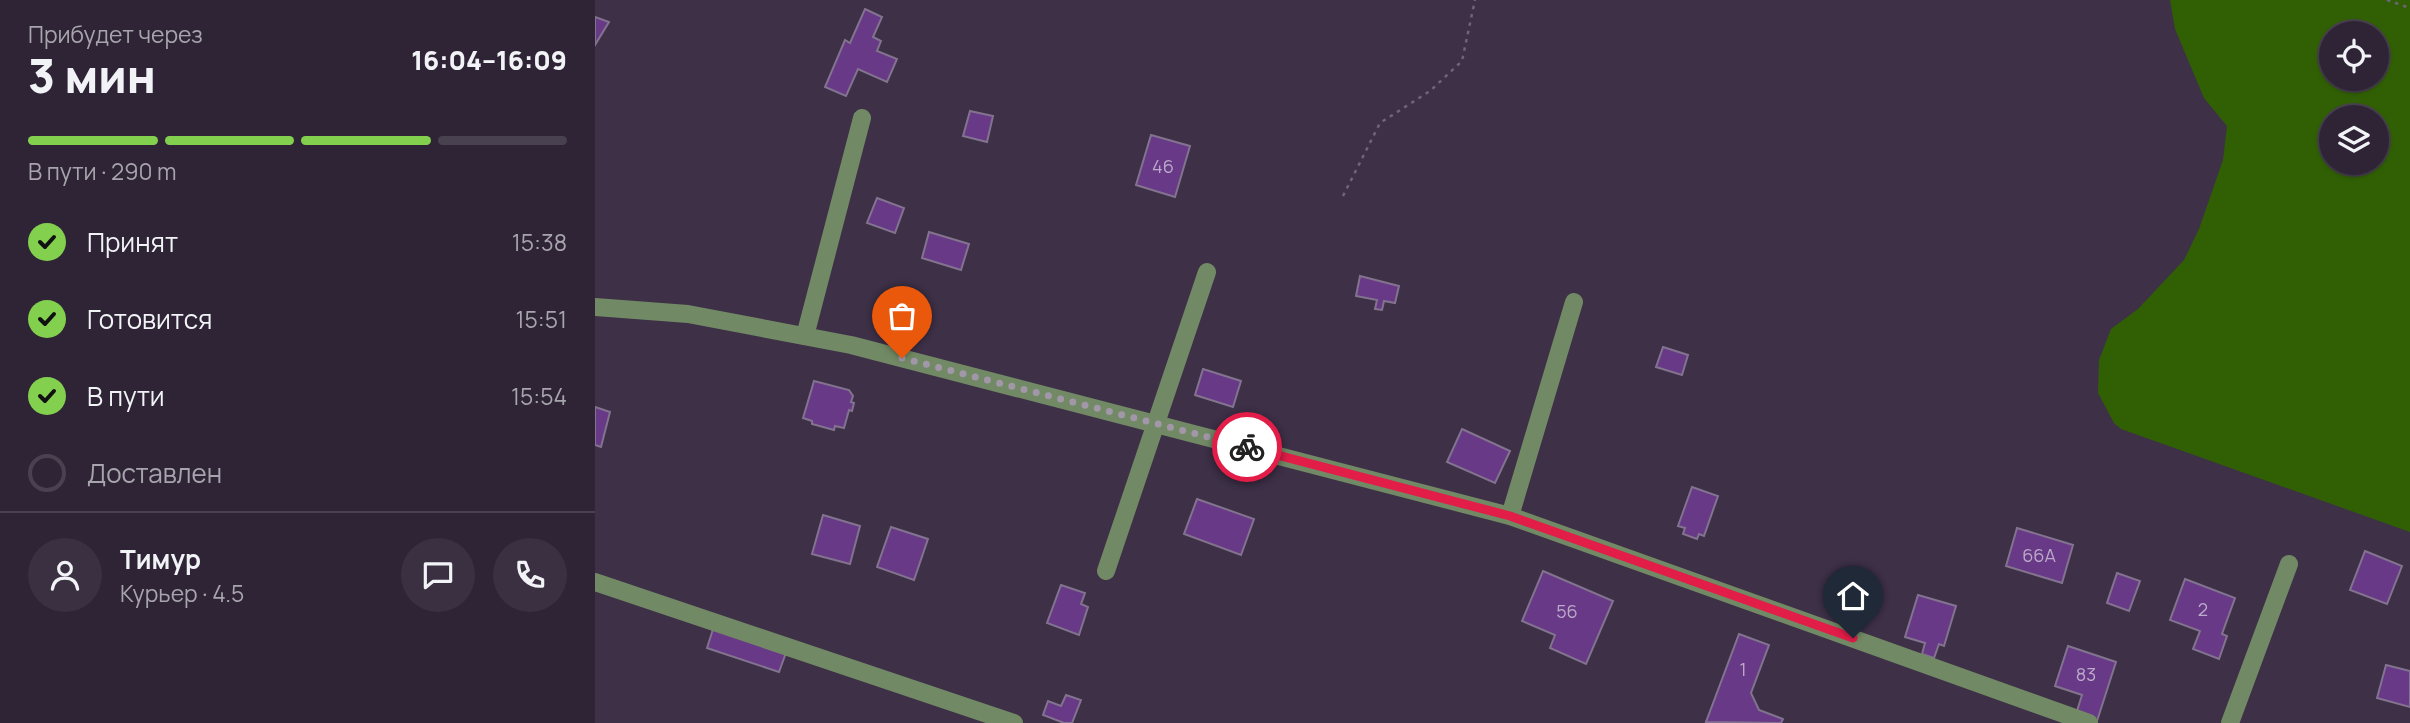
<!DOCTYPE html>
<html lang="ru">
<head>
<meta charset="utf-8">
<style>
  body { margin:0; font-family:Manrope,sans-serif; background:#3a3041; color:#f1f3f6; height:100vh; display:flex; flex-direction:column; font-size:26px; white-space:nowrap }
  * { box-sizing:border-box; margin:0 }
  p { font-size:23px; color:#a7a4ad }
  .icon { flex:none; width:38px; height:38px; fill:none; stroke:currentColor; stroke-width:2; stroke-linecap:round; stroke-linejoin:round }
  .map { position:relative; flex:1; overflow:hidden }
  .details { display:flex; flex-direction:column; background:#2e2435; width:595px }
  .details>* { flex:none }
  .tools { position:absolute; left:1724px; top:21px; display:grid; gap:14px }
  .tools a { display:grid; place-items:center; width:70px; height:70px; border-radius:50%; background:#2e2435; box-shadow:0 2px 5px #0004,0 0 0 2px #494150; font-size:35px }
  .pin { position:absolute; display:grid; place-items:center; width:60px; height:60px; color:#fff; margin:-72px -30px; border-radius:50% 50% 50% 0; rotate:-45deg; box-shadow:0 0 7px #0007 }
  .pin .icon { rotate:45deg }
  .courier { position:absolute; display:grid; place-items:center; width:70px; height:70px; margin:-35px; border:5px solid #e11d48; border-radius:50%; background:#fff; color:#222; box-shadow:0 2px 9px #0007 }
  .head em { font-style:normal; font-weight:800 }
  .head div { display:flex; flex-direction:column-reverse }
  .head { display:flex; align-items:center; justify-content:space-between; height:119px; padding:0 28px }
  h1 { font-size:46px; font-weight:800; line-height:52px }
  .bar { display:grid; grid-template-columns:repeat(4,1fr); gap:10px 7px; align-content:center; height:84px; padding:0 28px }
  .bar i { height:9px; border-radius:5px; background:#494150 }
  .bar .current { background:#83d04f }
  .bar p { grid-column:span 4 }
  .line { display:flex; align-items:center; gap:18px; padding:0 28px; border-top:2px solid #494150 }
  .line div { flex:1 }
  .round { display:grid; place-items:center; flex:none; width:74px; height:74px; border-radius:37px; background:#3a3041 }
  ol { padding:0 28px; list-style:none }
  li { display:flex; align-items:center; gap:21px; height:77px }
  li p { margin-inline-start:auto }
  li .icon { padding:7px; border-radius:50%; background:#83d04f; color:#111; stroke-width:4 }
  li:last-child { color:#a7a4ad }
  li i { width:38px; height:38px; border:4px solid #494150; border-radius:50% }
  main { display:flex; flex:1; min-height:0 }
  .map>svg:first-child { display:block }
  .green { fill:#316004; fill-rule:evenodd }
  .building { fill:#683987; stroke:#82738e; stroke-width:2 }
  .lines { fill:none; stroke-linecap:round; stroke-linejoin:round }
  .path { stroke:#6f6478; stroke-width:2.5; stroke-dasharray:3.5 5; stroke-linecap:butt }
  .minor { stroke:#728965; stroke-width:18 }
  .done { stroke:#a197a9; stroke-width:7; stroke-dasharray:0 12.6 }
  .route { stroke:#e11d48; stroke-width:9 }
  .labels { text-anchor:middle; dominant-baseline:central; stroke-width:7; stroke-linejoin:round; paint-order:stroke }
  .number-label { font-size:18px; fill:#bbaac8 }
</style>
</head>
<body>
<main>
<section class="details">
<div class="head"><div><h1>3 мин</h1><p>Прибудет через</p></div><em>16:04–16:09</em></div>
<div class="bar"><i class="current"></i><i class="current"></i><i class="current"></i><i></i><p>В пути · 290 m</p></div>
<ol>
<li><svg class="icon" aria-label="check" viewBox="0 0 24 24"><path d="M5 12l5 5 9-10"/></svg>Принят<p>15:38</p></li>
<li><svg class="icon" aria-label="check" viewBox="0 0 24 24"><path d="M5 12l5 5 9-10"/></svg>Готовится<p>15:51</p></li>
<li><svg class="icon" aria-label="check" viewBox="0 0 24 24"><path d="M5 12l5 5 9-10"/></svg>В пути<p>15:54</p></li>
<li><i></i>Доставлен</li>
</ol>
<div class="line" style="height:126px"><a class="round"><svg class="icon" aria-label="person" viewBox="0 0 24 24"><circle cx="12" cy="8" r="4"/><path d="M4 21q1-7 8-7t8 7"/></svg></a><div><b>Тимур</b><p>Курьер · 4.5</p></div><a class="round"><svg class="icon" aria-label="chat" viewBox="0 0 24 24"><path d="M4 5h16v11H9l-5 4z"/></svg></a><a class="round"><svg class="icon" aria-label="phone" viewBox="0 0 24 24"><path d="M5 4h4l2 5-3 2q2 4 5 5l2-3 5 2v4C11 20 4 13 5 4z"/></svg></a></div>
</section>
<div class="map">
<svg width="1815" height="723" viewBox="0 0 1815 723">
  <rect width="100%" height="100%" fill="#3d3047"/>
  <!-- green -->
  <path class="green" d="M1575,0H1815V532L1526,429L1519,423L1503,393L1504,360L1516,329L1543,309L1589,260L1604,229L1628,160L1632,126L1609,98L1580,29ZM1736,33H1782V79H1736ZM1736,117H1782V163H1736Z"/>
  <!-- building -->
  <g class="building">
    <polygon points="270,9 287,17 278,37 286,41 282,51 302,59 292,82 263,69 251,96 230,87 250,40 255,43"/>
    <polygon points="0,17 14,22 0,45"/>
    <polygon points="375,111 398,116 392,142 368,136"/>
    <polygon points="556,135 595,146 580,197 541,185"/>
    <polygon points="282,198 309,208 300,233 272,223"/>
    <polygon points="334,232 374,244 366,270 327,258"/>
    <polygon points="765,276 804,286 800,303 789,301 787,310 780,309 782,300 761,296"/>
    <polygon points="1068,347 1093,355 1087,375 1061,367"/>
    <polygon points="608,369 646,381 638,407 600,395"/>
    <polygon points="219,381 254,390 258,396 256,402 259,403 257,411 254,410 249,428 240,426 239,430 217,424 217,421 208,418"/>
    <polygon points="0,407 15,412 6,447 0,445"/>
    <polygon points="867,429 915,451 900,483 852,462"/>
    <polygon points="1097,487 1123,496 1109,536 1104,534 1102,539 1088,534 1090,528 1083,526"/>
    <polygon points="602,499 659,519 646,555 589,534"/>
    <polygon points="228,515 265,526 255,564 217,554"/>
    <polygon points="296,527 333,539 319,580 282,567"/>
    <polygon points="1422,528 1478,545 1467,583 1411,566"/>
    <polygon points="1770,551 1807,566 1792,604 1755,590"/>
    <polygon points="948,571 1018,601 991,664 955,648 960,635 927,621"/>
    <polygon points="1522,573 1545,581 1534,611 1512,603"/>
    <polygon points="1590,579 1640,598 1627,634 1632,636 1624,659 1598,649 1605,631 1575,620"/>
    <polygon points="466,585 490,593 486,604 493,607 484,635 452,623"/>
    <polygon points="1323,595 1361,606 1349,646 1344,644 1339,658 1327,654 1330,643 1310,637"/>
    <polygon points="119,626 192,650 184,672 112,648"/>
    <polygon points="1144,634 1174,645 1156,693 1164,710 1188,719 1186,723 1111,722"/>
    <polygon points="1473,646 1521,662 1502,721 1481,714 1487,695 1460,686"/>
    <polygon points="1791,665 1815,671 1815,707 1782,698"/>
    <polygon points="471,695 486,700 477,723 469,723 448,715 453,701 466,706"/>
  </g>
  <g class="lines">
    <!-- path -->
    <g class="path">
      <polyline points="1792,0 1815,8"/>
      <polyline points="748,196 785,123 835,91 867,61 880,0"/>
    </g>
    <!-- minor -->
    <g class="minor">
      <polyline points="0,307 93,314 256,345 915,516 1494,723"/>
      <polyline points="210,336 267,118"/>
      <polyline points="915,516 979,302"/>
      <polyline points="511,571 612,272"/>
      <polyline points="0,582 419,723"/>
      <polyline points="1635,723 1694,564"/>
    </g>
  </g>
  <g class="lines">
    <!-- done -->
    <polyline class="done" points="307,358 652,447"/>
    <!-- route -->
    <polyline class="route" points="652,447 915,516 1258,638"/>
  </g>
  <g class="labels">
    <!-- number labels -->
    <g class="number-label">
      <text x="568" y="166">46</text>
      <text x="1444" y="555">66А</text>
      <text x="1608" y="609">2</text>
      <text x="972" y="611">56</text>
      <text x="1148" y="669">1</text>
      <text x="1491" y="674">83</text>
    </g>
  </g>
</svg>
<div class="tools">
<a><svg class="icon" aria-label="locate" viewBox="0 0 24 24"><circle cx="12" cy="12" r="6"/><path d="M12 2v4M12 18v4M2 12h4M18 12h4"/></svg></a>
<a><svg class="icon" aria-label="layers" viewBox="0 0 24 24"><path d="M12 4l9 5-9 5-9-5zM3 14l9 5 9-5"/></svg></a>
</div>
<div class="pin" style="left:307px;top:358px;background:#ea580c"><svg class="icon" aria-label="bag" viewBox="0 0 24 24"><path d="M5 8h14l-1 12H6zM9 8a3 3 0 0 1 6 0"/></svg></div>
<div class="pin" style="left:1258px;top:638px;background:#1f2937"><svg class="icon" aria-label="home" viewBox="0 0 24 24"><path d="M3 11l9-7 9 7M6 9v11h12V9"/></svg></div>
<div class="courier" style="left:652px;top:447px"><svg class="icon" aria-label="bike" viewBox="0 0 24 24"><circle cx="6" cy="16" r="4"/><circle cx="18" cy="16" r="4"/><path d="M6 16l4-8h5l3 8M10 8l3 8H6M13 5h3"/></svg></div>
</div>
</main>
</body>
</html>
